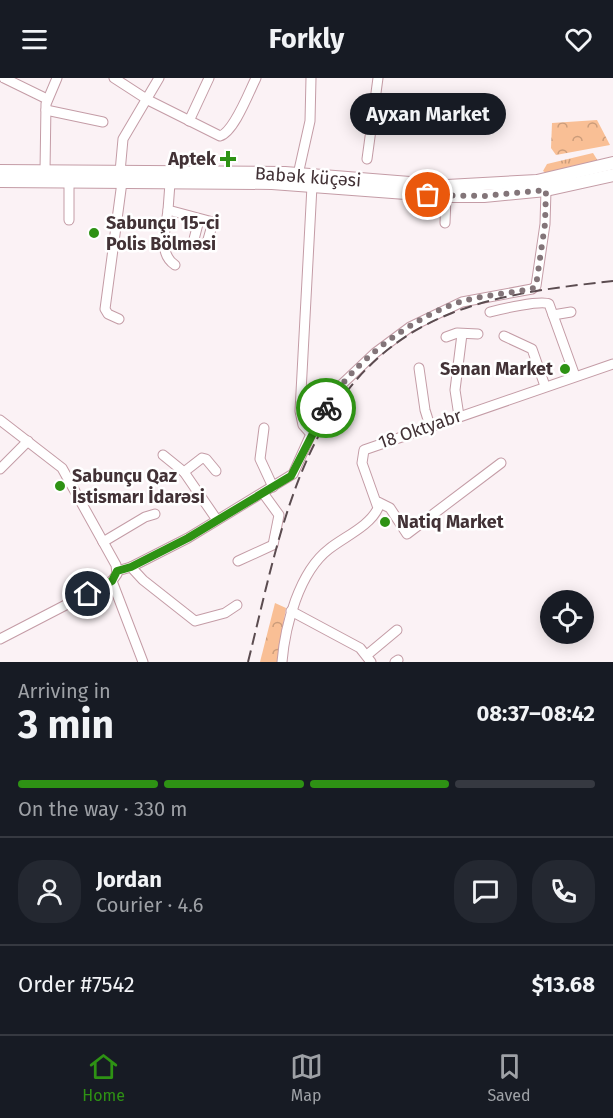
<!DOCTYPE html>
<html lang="en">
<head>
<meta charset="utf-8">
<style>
  body { margin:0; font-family:"Fira Sans",sans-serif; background:#242831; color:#f1f3f6; height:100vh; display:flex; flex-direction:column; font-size:22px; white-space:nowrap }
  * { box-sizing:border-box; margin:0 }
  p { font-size:20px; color:#9ea1a6 }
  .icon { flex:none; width:33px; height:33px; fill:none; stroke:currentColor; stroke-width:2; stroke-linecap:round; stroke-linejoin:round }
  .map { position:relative; height:584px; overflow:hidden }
  .panel { display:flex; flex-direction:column; background:#171b24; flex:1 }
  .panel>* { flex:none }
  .fabs { position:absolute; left:540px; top:512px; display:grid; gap:12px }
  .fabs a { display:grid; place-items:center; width:54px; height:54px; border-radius:50%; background:#171b24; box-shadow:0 3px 15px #0003; font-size:30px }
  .pin { position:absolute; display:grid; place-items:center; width:51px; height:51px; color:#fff; margin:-26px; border:3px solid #fff; border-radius:50%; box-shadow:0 2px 6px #0007 }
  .courier { position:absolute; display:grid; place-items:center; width:60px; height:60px; margin:-30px; border:4px solid #2e9214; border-radius:50%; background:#fff; color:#222; box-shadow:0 2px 8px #0007 }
  .bubble { position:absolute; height:42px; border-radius:21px; background:#171b24; box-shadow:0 3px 15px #0003; font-size:20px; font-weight:700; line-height:42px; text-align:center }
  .summary em { font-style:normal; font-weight:700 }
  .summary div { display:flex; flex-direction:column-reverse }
  .summary { display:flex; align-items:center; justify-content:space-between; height:102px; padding:0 18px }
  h1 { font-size:39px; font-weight:700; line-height:45px }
  .bar { display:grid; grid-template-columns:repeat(4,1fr); gap:9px 6px; align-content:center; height:72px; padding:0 18px }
  .bar i { height:8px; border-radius:4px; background:#363941 }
  .bar .selected { background:#2e9214 }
  .bar p { grid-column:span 4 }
  .line { display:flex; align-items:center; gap:15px; padding:0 18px; border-top:2px solid #363941 }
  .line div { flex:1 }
  .round { display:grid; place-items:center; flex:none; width:63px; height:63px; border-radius:24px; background:#242831 }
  header { display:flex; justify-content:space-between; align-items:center; height:78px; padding:0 18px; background:#171b24; font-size:27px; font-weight:700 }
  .tab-bar { display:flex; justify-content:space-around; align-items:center; height:84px; border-top:2px solid #363941; background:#171b24; font-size:16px; color:#9ea1a6 }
  .tab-bar a { display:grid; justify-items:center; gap:3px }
  .tab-bar .selected { color:#2e9214 }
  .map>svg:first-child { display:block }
  .grass { fill:url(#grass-tufts) }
  .forest { fill:url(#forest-crowns) }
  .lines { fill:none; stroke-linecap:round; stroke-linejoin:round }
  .minor-casing { stroke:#c49ca6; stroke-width:11 }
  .major-casing { stroke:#c49ca6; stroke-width:14 }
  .minor { stroke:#fff; stroke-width:9 }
  .major { stroke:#fff; stroke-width:12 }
  .rail { stroke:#5b4c50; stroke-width:2; stroke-dasharray:12 6; stroke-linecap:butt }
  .done { stroke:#837579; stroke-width:6; stroke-dasharray:0 10.8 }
  .route { stroke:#2e9214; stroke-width:8 }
  .poi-dot { fill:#2e9214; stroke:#fff; stroke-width:2 }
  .labels { text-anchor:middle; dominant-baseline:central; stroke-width:5; stroke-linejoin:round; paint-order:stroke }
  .poi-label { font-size:18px; font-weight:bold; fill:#423236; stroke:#fff; text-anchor:start }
  .street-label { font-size:18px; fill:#423236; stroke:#fff }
</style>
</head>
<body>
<header><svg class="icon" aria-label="menu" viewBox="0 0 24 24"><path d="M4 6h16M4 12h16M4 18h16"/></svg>Forkly<svg class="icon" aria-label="heart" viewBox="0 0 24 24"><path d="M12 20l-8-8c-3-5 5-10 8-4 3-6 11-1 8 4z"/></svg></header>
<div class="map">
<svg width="613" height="584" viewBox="0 0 613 584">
  <defs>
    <pattern id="grass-tufts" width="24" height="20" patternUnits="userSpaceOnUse" patternTransform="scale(1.5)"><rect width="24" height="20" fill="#f9bf95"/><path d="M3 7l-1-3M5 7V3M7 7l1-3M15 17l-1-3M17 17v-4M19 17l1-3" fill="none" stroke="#cb9c7a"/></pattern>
    <pattern id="forest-crowns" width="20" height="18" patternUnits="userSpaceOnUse" patternTransform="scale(1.5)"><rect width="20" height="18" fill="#f9bf95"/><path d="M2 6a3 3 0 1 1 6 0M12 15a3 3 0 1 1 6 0" fill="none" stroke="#cb9c7a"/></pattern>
  </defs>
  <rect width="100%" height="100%" fill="#fbf2f5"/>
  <!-- grass -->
  <polygon class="grass" points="593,75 598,83 546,95 543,93 547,86"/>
  <!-- forest -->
  <g class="forest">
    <polygon points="597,42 610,67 556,77 551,70 552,45"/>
    <polygon points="275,525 286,530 277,584 260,584"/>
  </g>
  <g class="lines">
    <defs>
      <g id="minor">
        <polyline points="4,0 47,21"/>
        <path d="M114,0L148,22L220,58C234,54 249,14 256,0"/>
        <polyline points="46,32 103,44"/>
        <polyline points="189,43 209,0"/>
        <polyline points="367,81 378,0"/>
        <polyline points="45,93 46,26 57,0"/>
        <polyline points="120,94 123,61 159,0"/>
        <polyline points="297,101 310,43 311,0"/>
        <polyline points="69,103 69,142"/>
        <polyline points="170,105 168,132 213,144 207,165"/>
        <path d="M168,132C166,150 157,175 175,187"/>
        <polyline points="445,145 446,118"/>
        <polyline points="193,165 199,142"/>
        <path d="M490,234C501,231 541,222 549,226L575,298"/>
        <polyline points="553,237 571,234"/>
        <polyline points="119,241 108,236 105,231 122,104"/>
        <polyline points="504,258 532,271 545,308"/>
        <polyline points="446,259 457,255 478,256"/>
        <polyline points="419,290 425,332 430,348"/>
        <polyline points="459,338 455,312 462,256"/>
        <polyline points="0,342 62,390 116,487 117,496 112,503"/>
        <polyline points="264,350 260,381 273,409"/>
        <polyline points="311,356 303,347 300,333 312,108"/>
        <polyline points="163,377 184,394 217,442"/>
        <polyline points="0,391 28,363"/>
        <polyline points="184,394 202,380 206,381 216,393"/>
        <polyline points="378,424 390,430 407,456 501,385"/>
        <polyline points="103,464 145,439 155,436"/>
        <polyline points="238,483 273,467 279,437 263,415"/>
        <polyline points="131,489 143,502 195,543 225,535 237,527"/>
        <polyline points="117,493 131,489 188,460 293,396 311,356 340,308 375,275 410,249 462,224 532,211 536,208 545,146 546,112"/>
        <polyline points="112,503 143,584"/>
        <polyline points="291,533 360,570 371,584"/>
        <polyline points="0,561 112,503"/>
        <polyline points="367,577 397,552"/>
        <path d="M282,584C285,548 299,494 329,471C344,459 370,448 378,430L362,385L364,372L613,286"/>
        <polyline points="395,584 398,582"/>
      </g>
      <g id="major">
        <polyline points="0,93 285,95 447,108 537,103 613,85"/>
        <polyline points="0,103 272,105 446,118 484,118 546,112 613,97"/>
      </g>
    </defs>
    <!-- minor casing -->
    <use href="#minor" class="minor-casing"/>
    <!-- major casing -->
    <use href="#major" class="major-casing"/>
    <!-- minor -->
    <use href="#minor" class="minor"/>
    <!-- major -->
    <use href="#major" class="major"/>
    <!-- rail -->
    <path class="rail" d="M248,584C282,449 305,292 452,235C503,215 560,209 613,203"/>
  </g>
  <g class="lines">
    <!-- done -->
    <path class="done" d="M326,330C351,284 414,238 463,223C486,217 509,215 532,211L536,208L545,146L546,112L484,118L428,117"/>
    <!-- route -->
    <polyline class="route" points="88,516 112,503 117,493 131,489 188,460 291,398 326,330"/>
  </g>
  <!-- markers -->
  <g class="poi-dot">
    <path d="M225 72h6v6h6v6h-6v6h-6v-6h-6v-6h6z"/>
    <circle cx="94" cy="155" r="6"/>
    <circle cx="565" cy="291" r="6"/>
    <circle cx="60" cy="408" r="6"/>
    <circle cx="385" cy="444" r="6"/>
  </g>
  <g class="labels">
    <!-- poi labels -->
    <g class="poi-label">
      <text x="216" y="81" text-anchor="end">Aptek</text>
      <text x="106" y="145">Sabunçu 15-ci<tspan x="106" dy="21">Polis Bölməsi</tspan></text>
      <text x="553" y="291" text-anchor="end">Sənan Market</text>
      <text x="72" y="398">Sabunçu Qaz<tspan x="72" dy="21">İstismarı İdarəsi</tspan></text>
      <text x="397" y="444">Natiq Market</text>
    </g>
    <!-- street labels -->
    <g class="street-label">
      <text transform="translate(308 99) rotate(4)">Babək küçəsi</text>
      <text transform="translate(420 351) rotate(-19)">18 Oktyabr</text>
    </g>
  </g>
</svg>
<div class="fabs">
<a><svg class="icon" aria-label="locate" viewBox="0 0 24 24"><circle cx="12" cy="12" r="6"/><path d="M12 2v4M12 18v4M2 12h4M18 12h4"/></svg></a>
</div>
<div class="pin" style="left:428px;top:117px;background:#ea580c"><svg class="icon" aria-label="bag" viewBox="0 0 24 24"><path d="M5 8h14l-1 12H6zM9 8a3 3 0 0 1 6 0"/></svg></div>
<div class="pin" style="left:88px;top:516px;background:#1f2937"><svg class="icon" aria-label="home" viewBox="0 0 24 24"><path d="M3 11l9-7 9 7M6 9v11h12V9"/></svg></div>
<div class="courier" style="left:326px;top:330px"><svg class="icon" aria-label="bike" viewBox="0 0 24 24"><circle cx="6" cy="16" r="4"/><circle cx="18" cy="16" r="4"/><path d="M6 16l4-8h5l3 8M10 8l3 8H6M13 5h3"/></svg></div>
<div class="bubble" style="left:350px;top:15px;width:156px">Ayxan Market</div>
</div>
<section class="panel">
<div class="summary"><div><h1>3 min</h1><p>Arriving in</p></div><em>08:37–08:42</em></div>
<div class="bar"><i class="selected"></i><i class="selected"></i><i class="selected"></i><i></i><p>On the way · 330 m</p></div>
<div class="line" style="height:108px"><a class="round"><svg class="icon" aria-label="person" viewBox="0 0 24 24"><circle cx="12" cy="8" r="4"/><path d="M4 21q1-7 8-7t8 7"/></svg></a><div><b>Jordan</b><p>Courier · 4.6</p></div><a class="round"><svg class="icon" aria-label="chat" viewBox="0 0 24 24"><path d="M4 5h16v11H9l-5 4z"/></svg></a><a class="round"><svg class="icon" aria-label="phone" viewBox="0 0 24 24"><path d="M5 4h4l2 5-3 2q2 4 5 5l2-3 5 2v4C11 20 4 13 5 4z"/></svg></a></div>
<div class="line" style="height:78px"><div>Order #7542</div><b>$13.68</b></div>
</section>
<nav class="tab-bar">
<a class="selected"><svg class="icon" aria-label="home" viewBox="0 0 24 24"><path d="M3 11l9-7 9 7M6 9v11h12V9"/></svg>Home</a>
<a><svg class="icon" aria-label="map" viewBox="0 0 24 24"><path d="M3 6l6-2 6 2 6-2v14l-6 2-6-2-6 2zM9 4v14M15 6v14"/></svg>Map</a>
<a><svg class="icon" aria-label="saved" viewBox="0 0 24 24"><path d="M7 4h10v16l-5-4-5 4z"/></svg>Saved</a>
</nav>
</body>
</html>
